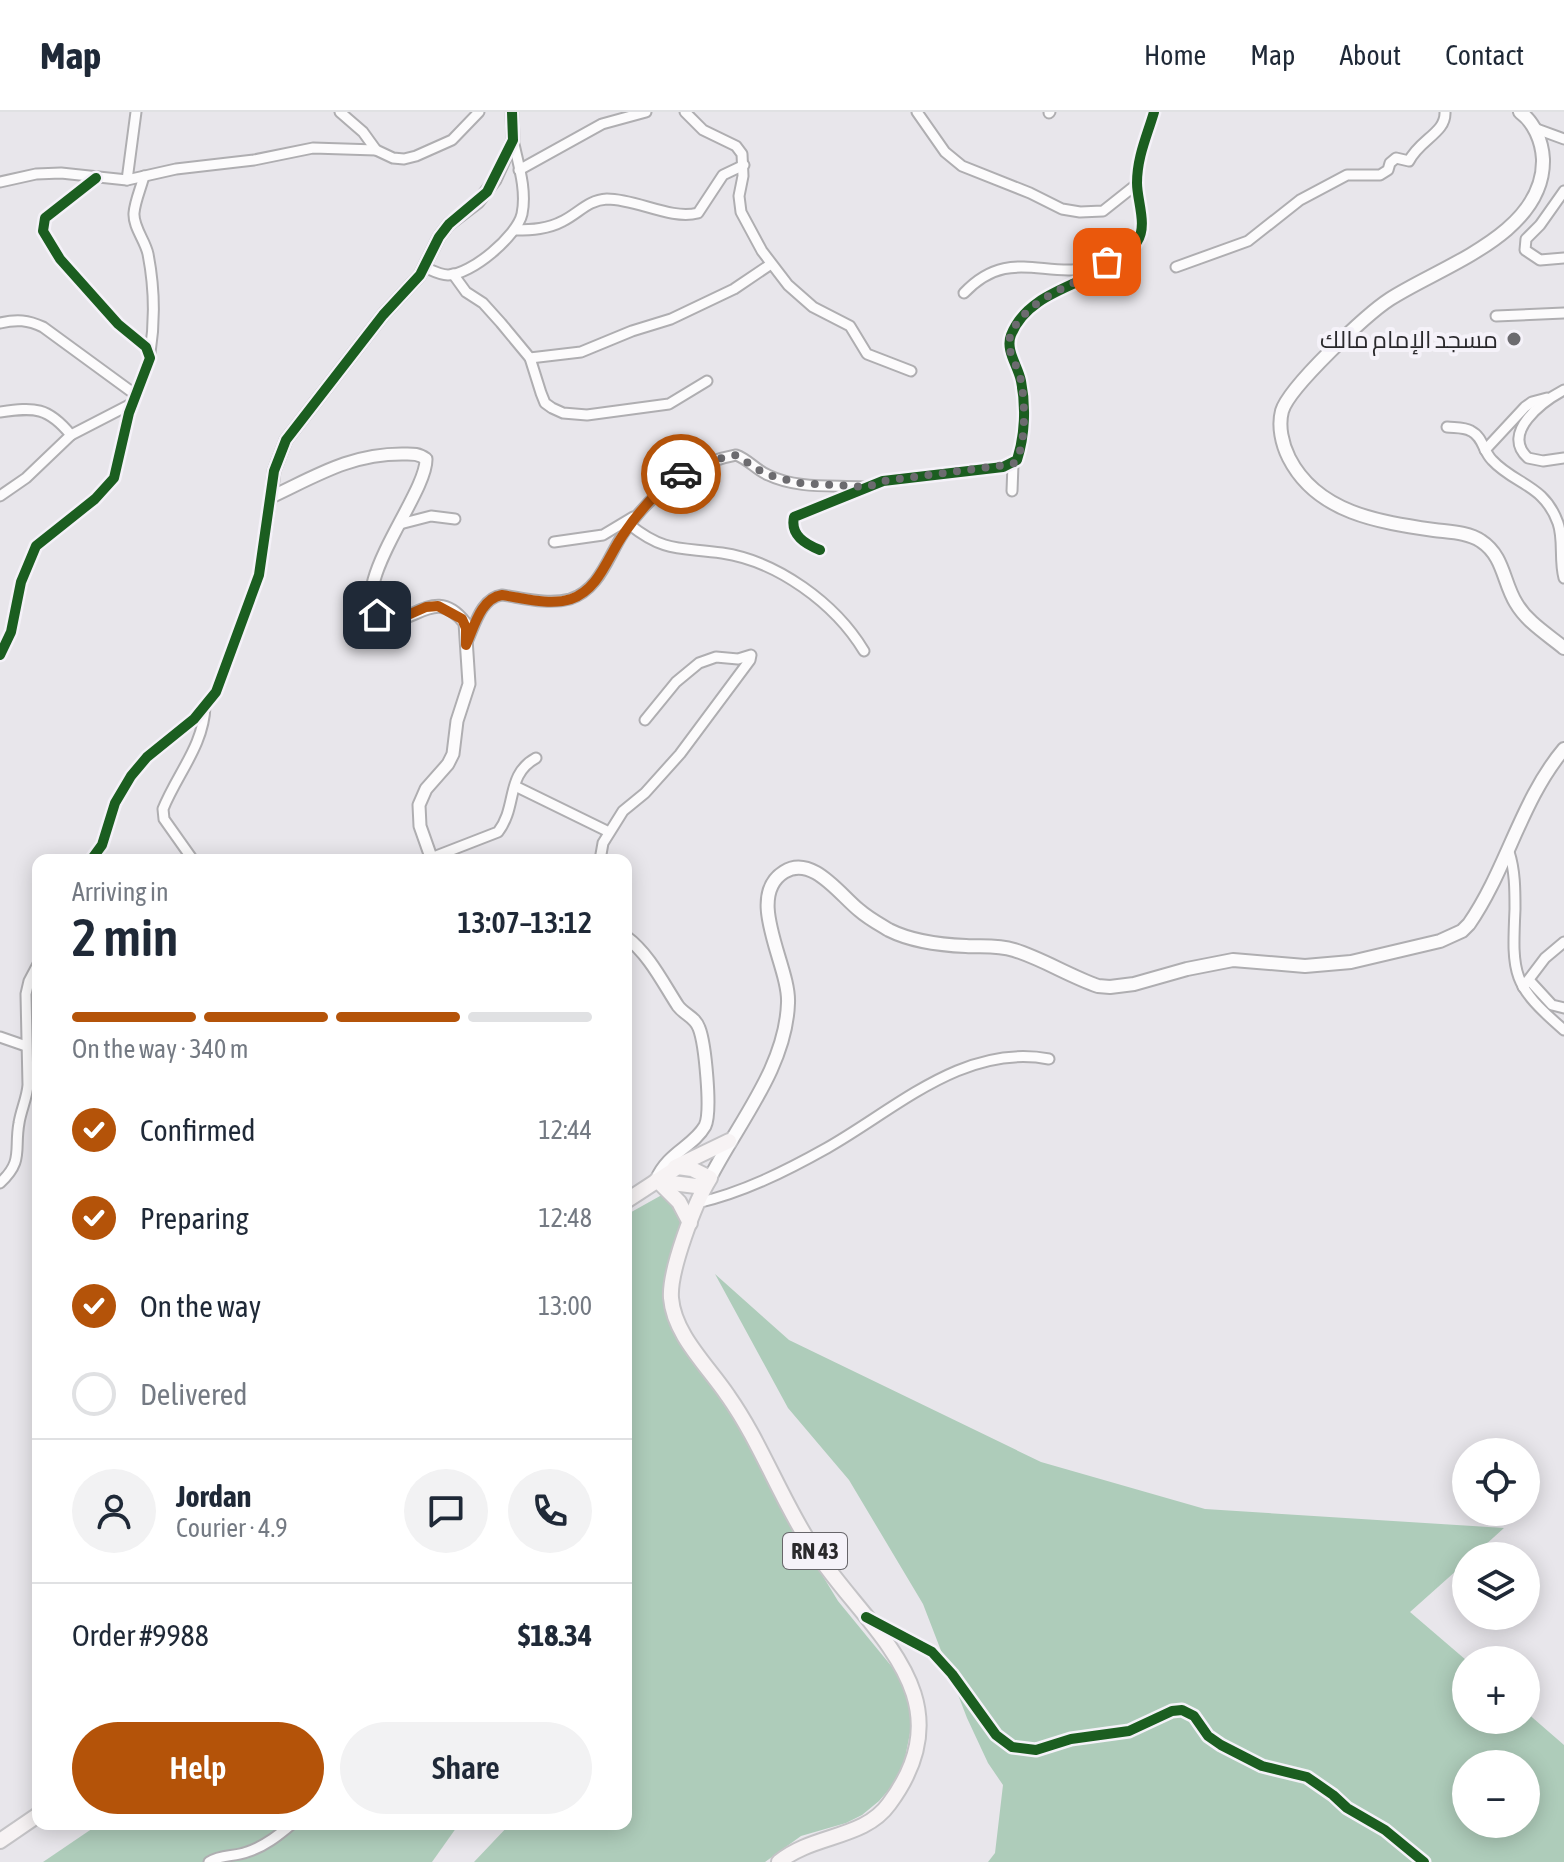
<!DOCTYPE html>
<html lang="en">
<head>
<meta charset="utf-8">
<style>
  body { margin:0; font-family:"Asap Condensed",Cairo,sans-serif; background:#f2f2f3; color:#1f2937; height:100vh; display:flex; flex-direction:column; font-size:30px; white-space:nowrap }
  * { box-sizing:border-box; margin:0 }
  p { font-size:26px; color:#747a83 }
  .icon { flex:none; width:44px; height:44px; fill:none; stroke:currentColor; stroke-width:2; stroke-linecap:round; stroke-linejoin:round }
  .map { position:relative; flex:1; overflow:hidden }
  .sheet { position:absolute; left:32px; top:742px; width:600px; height:976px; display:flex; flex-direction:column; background:#fff; border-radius:16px; box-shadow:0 4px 20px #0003 }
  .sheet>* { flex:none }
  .controls { position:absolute; left:1452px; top:1326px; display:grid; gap:16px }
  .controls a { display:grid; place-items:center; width:88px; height:88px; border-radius:50%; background:#fff; box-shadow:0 4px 20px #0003; font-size:40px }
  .pin { position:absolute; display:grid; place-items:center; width:68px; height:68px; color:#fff; margin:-34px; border-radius:16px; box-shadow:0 4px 12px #0006 }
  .courier { position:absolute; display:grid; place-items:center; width:80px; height:80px; margin:-40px; border:6px solid #b45309; border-radius:50%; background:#fff; color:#222; box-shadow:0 2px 10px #0007 }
  .summary em { font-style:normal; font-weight:600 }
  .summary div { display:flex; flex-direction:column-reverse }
  .summary { display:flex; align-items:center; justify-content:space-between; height:136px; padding:0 40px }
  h1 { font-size:52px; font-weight:600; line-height:60px }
  .bar { display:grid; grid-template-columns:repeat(4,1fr); gap:12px 8px; align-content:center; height:96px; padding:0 40px }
  .bar i { height:10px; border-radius:6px; background:#e0e1e3 }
  .bar .on { background:#b45309 }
  .bar p { grid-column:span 4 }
  .line { display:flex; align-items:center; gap:20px; padding:0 40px; border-top:2px solid #e0e1e3 }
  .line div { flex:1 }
  .round { display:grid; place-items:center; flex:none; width:84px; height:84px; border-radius:42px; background:#f2f2f3 }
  ol { padding:0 40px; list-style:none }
  li { display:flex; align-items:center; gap:24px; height:88px }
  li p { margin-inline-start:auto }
  li .icon { padding:8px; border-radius:50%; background:#b45309; color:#fff; stroke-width:4 }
  li:last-child { color:#747a83 }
  li i { width:44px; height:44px; border:4px solid #e0e1e3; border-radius:50% }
  .action { display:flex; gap:16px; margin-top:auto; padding:16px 40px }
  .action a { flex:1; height:92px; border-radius:48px; background:#b45309; color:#fff; font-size:32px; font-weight:600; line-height:92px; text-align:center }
  .action a+a { background:#f2f2f3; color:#1f2937 }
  header { display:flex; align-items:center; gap:48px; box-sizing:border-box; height:112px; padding:0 40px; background:#fff; border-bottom:2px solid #e0e1e3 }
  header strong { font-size:38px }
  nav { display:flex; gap:44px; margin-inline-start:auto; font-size:28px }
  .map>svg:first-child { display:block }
  .forest { fill:#aeccba; fill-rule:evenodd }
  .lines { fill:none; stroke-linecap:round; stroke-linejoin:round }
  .minor-casing { stroke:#afaeb1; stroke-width:13 }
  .tertiary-casing { stroke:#afaeb1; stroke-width:15 }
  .secondary-casing { stroke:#afaeb1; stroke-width:16 }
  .primary-casing { stroke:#c4c3c6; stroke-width:18 }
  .minor { stroke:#fcfbfc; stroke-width:9 }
  .tertiary { stroke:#fcfbfc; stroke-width:11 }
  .secondary { stroke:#fcfbfc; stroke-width:12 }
  .primary { stroke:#f7f3f4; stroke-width:14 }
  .cycleway-casing { stroke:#f5f2f9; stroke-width:15 }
  .cycleway { stroke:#1b5e20; stroke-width:10 }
  .done { stroke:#6c6b6f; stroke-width:8; stroke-dasharray:0 14.4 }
  .route { stroke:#b45309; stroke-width:10 }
  .poi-dot { fill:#6c6b6f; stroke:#f5f2f9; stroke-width:3 }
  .labels { text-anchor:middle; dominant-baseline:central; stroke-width:8; stroke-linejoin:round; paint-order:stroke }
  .shield { fill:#f5f2f9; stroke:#67656a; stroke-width:2 }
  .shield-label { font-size:22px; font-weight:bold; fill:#2a292c }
  .poi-label { font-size:24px; fill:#2a292c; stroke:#f5f2f9; text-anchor:end }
</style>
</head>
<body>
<header>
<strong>Map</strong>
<nav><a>Home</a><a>Map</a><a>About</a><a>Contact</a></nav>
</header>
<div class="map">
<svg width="1564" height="1750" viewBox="0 0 1564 1750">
  <rect width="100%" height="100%" fill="#e8e6eb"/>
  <!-- forest -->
  <g class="forest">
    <polygon points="660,1084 667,1084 682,1108 682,1120 666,1166 679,1227 745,1324 788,1407 838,1489 897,1561 910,1591 912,1611 904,1651 893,1673 879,1689 862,1703 846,1711 801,1724 765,1750 474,1750 510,1712 626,1712 626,1103"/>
    <path d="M715,1162L789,1228L1041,1350L1205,1397L1504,1416L1473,1444H1466V1450L1410,1500L1466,1548V1608H1526V1600L1564,1633V1750H988L995,1741L1003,1673L988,1651L967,1606L923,1492L849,1368L788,1296ZM1466,1652H1526V1712H1466Z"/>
    <polygon points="99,1712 459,1712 432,1750 43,1750"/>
  </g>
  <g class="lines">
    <defs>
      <g id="minor">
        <polyline points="340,0 363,20 376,38"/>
        <polyline points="685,0 703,18 736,34 742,42 743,64 739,84 741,100 762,139 788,173 813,195 850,214 867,242 911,259"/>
        <polyline points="917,0 945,40 962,54 1030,81 1062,97 1080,100 1103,99 1137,72"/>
        <polyline points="1049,1 1050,0"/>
        <polyline points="1534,16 1564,27"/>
        <polyline points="519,58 602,12 646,0"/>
        <path d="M144,64C141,76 135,89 134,101C133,115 145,128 148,142C154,173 155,209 150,241"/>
        <polyline points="127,68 176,57 254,48 313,36 376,38 393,46 404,47 416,44 452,28 479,0"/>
        <polyline points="0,70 36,62 61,61 127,68 136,0"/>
        <polyline points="1564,79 1540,113 1526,127 1525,138 1540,148 1564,146"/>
        <path d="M515,118C532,118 548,117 563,109C579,101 588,88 607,87C637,87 670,108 698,101L723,63L744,53"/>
        <path d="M424,155C431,158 440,163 448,163C471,163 517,124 522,102C527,78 518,51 513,28"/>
        <path d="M1176,155L1248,129L1300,88L1347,63H1380L1388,58L1390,51L1396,46L1409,49C1420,27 1446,21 1445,0"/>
        <polyline points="453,162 466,180 483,191 501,211 530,246 541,281 545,291 552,296 563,301 587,303 669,292 707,269"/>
        <path d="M964,181C1011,131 1049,172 1102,152"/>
        <polyline points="1496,204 1564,201"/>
        <path d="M0,211C17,207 28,208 43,215L136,283"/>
        <polyline points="530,246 581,240 632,219 671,207 734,177 771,152"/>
        <path d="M1564,278C1543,289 1500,321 1528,346L1543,349L1564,346"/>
        <path d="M0,300C35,295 48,295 71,323L26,366L0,384"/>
        <path d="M1447,315C1455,316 1464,315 1471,319C1483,325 1483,339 1492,348C1515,373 1544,372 1558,411C1564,428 1559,448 1564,466"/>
        <polyline points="71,323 133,291"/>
        <polyline points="1485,338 1525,295 1532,290 1547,286"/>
        <polyline points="1012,379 1013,352"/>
        <polyline points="400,412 431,404 455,407"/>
        <path d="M630,413C665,441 681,435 722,441C777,449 835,491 864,539"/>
        <polyline points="554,430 603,423 633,405"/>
        <path d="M820,438C805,432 790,423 794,405L883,369L1003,355L1017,348C1025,323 1026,294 1021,269C1018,254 1005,238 1011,223C1032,170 1108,173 1137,130C1148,114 1137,89 1137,71C1137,45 1147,24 1154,0"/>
        <path d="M467,530C475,513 481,486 502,483C523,486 548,493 570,487C599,478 608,445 623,422C651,381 687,352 736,343C748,347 756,358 768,363C797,377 832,373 863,375"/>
        <polyline points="0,543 11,520 21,470 36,434 95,387 114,366 129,301 150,246 146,235 118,212 60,147 43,119 45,106 96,66"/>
        <polyline points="515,674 609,720"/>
        <path d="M1509,740C1515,758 1515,778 1515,797C1512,863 1512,873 1564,918"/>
        <path d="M431,746L498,720C518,694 505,663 536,646"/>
        <polyline points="91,748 102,733 115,691 131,664 147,645 194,607 216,580 259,463 271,385"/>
        <path d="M193,748L164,707L163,697C177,662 204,633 205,594"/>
        <polyline points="600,748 603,731 623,699 645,681 680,642 750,548 751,543 738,547 716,545 699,551 676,570 645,608"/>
        <polyline points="1529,868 1552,893 1564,896"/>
        <polyline points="1523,875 1545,846 1564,830"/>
        <polyline points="0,925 26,934"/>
        <path d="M0,1071C24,1049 14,1038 19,1011C21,998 27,986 28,973L26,882L29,869L38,852"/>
        <path d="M697,1091C742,1081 786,1059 827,1036C896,997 964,931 1049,947"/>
        <polyline points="873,1508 932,1540 952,1562 996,1623 1012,1635 1036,1638 1071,1627 1129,1619 1172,1599 1182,1598 1194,1604 1208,1624 1221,1633 1262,1654 1307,1665 1333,1683 1347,1696 1385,1718 1424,1750"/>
        <path d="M209,1750C221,1742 234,1745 247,1740C264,1735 279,1723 292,1712"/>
      </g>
      <g id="tertiary">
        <path d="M271,385C316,364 350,342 402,342C411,342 418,341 426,347C427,384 337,486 386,510C418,508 437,475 465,511L469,572L457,609L453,642L448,652L426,677L419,693L420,714L432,748"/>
        <polyline points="271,385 274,359 286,328 383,203 420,163 439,125 449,112 478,90 495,68 513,28 512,0"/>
        <path d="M626,825C649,842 663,871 678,894C685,903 695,905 699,916C705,931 712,1000 705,1014C693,1035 668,1040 656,1068"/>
      </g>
      <g id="secondary">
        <path d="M1520,0C1534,10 1542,29 1543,47C1545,122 1441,154 1390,187C1367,202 1289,275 1282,299C1278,314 1282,332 1289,346C1317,401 1379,410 1434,418C1449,420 1468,420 1481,429C1504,444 1503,470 1516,491C1527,510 1547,522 1564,536"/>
        <path d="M710,1066C738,1011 786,955 788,891C790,854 744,785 784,760C812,742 840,783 859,798C868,806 879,812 889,818C913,830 940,833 966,834C982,835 998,833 1014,838C1043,847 1069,864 1098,874L1110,875L1134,872L1187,857L1233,848L1305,854L1351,850L1440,829L1462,819L1469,812C1507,757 1521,688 1564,637"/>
      </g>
      <g id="primary">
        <polyline points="675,1055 729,1029"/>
        <polyline points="656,1069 704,1075"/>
        <polyline points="660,1071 679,1090 690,1111"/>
        <path d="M626,1089L678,1055L692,1057L710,1066C695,1090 669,1159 671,1186C674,1223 708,1254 728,1284C759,1328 778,1380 807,1427C861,1515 972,1580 889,1692C864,1727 813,1722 779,1750"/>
        <polyline points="0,1729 38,1703"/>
      </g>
    </defs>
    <!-- minor casing -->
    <use href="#minor" class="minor-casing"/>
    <!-- tertiary casing -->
    <use href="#tertiary" class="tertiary-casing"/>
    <!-- secondary casing -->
    <use href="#secondary" class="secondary-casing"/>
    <!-- primary casing -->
    <use href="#primary" class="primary-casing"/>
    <!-- minor -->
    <use href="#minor" class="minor"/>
    <!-- tertiary -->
    <use href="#tertiary" class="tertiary"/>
    <!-- secondary -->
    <use href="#secondary" class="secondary"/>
    <!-- primary -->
    <use href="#primary" class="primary"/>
    <defs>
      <g id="cycleway">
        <path d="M820,438C805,432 790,423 794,405L883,369L1003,355L1017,348C1025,323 1026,294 1021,269C1018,254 1005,238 1011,223C1032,170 1108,173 1137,130C1148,114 1137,89 1137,71C1137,45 1147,24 1154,0"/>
        <polyline points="0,543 11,520 21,470 36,434 95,387 114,366 129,301 150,246 146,235 118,212 60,147 43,119 45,106 96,66"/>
        <polyline points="91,748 102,733 115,691 131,664 147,645 194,607 216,580 259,463 274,359 286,328 383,203 420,163 439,125 449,112 487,80 513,28 512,0"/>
        <polyline points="866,1505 932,1540 952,1562 996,1623 1012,1635 1036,1638 1071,1627 1129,1619 1172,1599 1182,1598 1194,1604 1208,1624 1221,1633 1262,1654 1307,1665 1333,1683 1347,1696 1385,1718 1424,1750"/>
      </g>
    </defs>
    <!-- cycleway casing -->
    <use href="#cycleway" class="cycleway-casing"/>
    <!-- cycleway -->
    <use href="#cycleway" class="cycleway"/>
  </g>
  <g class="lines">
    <!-- done -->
    <path class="done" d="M681,362L718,347L736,343L765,362L799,371L867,375L883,369L1013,352C1027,339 1025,288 1021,269C1019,257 1011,246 1009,234C1008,226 1013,218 1017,211C1042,178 1087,169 1120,146L1107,150"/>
    <!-- route -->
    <path class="route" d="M377,503L386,510H392L426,495L438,494L462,507L466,516V533C474,515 481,486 502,483C523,486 550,494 571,487C600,477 608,443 625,420C640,398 659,377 681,362"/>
  </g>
  <!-- markers -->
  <circle class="poi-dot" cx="1514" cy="227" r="8"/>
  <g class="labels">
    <!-- shield labels -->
    <rect class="shield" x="783" y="1421" width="64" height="36" rx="6"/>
    <g class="shield-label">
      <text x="815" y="1439">RN 43</text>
    </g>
    <!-- poi labels -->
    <g class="poi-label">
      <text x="1498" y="227">مسجد الإمام مالك</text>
    </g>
  </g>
</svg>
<div class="controls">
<a><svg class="icon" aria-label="locate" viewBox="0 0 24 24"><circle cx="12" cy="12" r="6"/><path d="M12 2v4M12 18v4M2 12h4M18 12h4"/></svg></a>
<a><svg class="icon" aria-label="layers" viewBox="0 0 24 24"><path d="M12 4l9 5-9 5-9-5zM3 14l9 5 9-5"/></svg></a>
<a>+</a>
<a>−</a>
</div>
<div class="pin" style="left:1107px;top:150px;background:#ea580c"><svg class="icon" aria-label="bag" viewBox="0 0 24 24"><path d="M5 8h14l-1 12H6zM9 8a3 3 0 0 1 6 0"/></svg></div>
<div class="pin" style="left:377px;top:503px;background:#1f2937"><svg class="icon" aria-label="home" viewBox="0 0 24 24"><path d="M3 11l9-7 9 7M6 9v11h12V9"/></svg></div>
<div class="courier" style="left:681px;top:362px"><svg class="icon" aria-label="car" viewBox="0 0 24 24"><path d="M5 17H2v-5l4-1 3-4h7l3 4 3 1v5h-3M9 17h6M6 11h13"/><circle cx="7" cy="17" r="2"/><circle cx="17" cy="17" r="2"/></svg></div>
<section class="sheet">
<div class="summary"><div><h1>2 min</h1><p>Arriving in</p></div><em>13:07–13:12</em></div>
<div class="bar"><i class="on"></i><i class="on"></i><i class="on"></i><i></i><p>On the way · 340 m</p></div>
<ol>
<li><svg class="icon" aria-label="check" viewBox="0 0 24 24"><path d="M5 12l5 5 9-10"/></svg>Confirmed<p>12:44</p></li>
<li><svg class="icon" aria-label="check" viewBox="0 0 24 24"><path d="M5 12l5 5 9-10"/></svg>Preparing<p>12:48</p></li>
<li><svg class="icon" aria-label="check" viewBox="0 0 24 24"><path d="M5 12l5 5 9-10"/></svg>On the way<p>13:00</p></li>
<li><i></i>Delivered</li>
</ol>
<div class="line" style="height:144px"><a class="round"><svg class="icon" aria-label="person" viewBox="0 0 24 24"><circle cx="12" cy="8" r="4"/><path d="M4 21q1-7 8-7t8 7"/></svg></a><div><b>Jordan</b><p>Courier · 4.9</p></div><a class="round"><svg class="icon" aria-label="chat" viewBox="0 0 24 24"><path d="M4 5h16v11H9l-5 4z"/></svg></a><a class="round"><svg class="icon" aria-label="phone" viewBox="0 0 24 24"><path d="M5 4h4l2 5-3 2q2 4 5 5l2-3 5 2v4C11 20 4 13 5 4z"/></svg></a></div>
<div class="line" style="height:104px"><div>Order #9988</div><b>$18.34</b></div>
<div class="action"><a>Help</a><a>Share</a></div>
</section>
</div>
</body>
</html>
